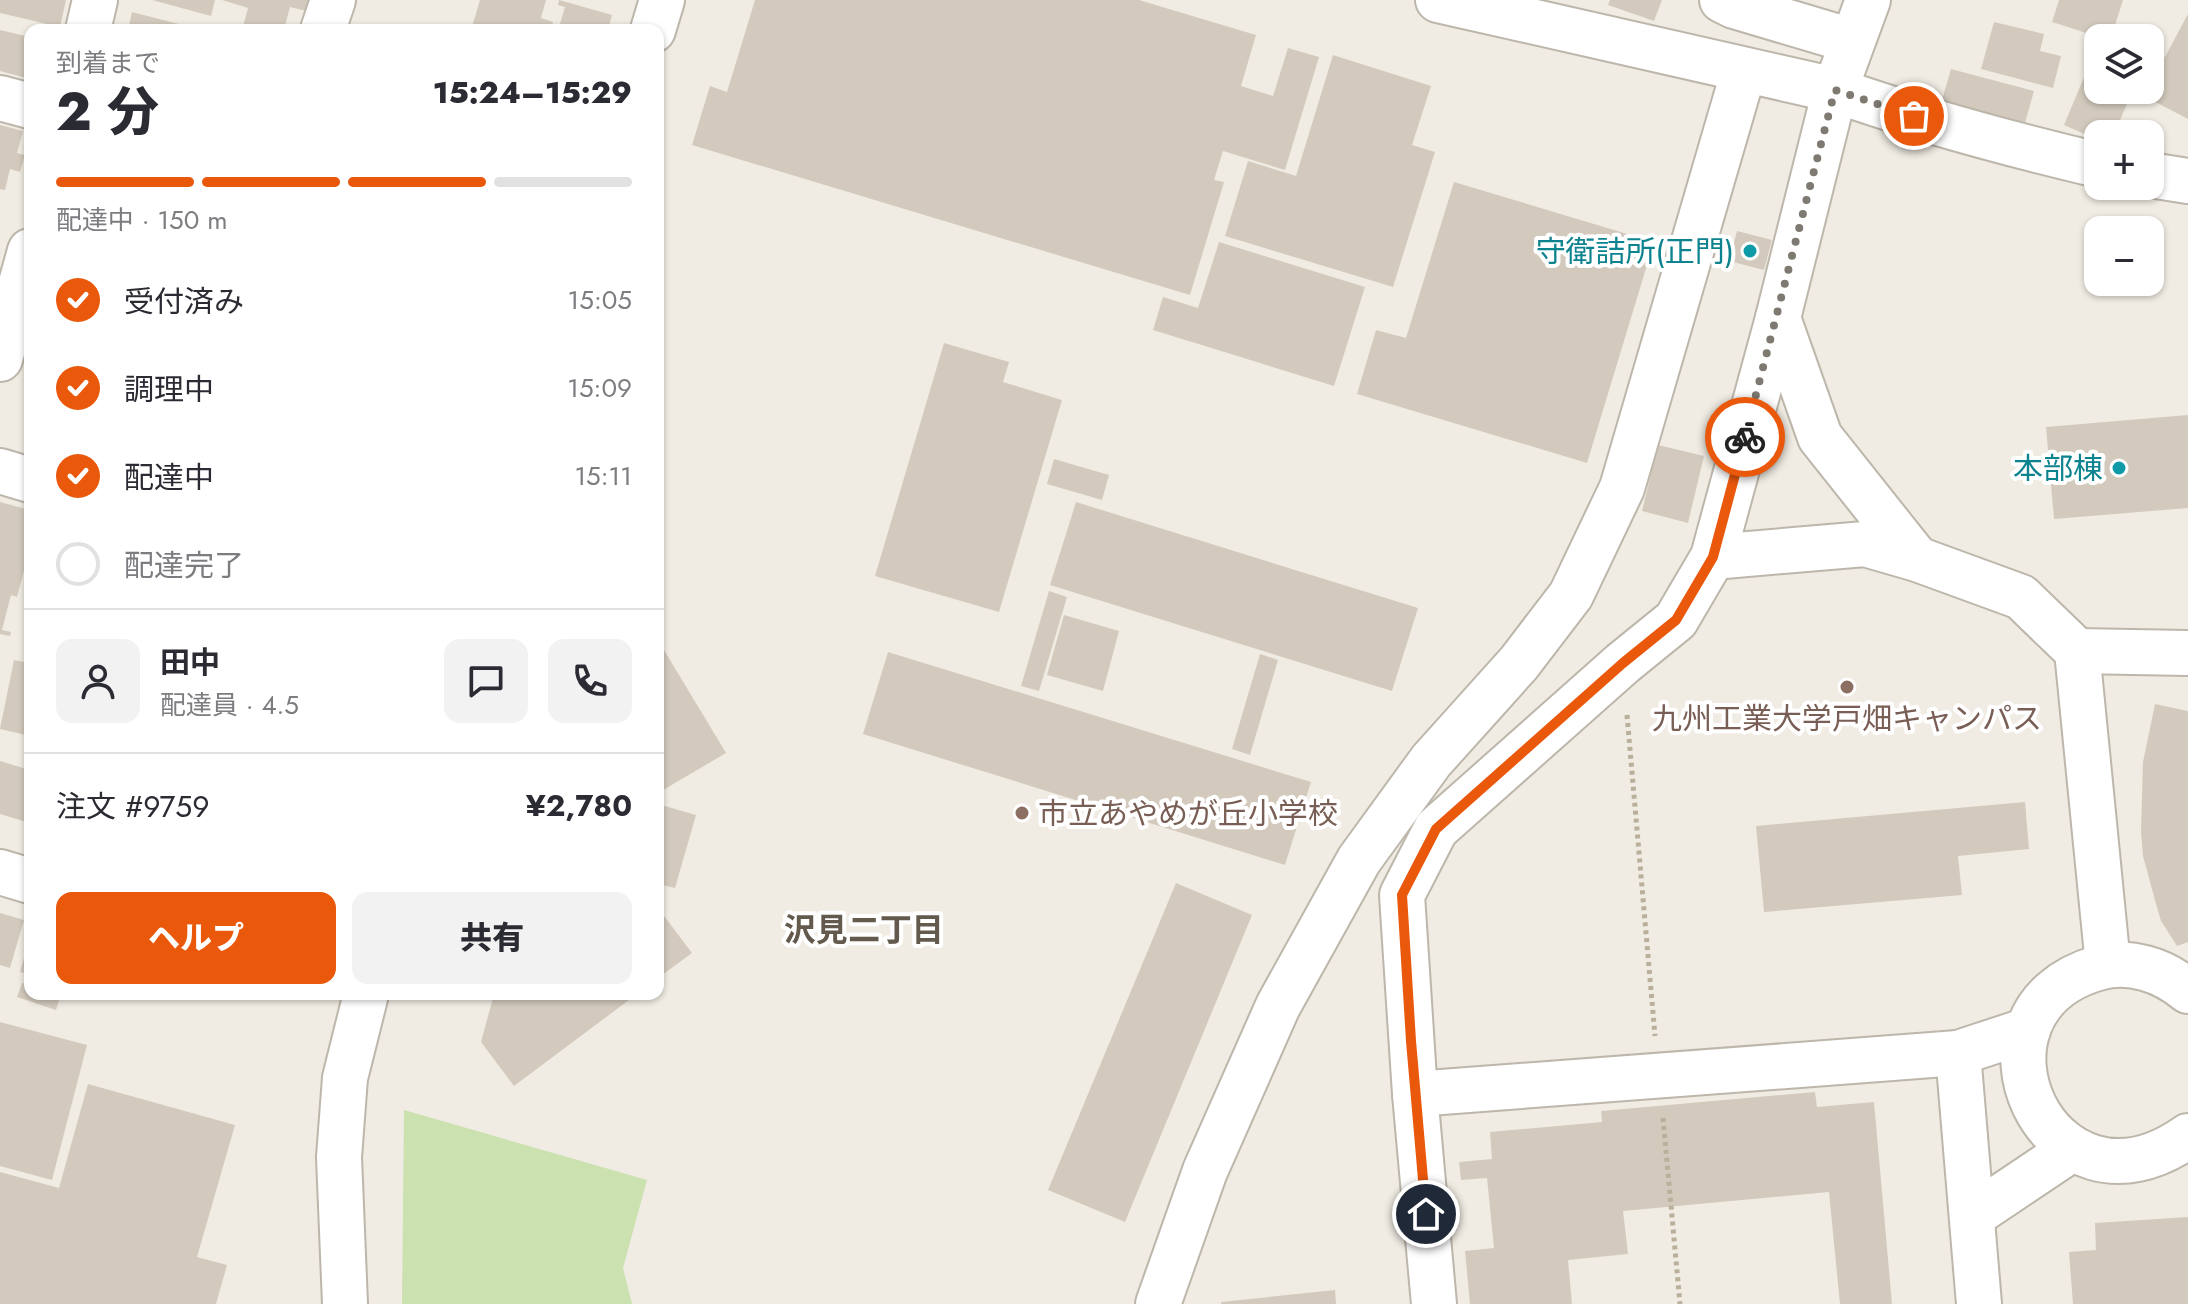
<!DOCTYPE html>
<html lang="ja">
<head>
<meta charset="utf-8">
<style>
  body { margin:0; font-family:Jost,"Noto Sans JP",sans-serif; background:#f2f2f3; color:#2b2b33; height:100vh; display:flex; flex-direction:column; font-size:30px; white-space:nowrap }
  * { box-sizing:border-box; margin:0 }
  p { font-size:26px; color:#7c7c81 }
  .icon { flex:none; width:44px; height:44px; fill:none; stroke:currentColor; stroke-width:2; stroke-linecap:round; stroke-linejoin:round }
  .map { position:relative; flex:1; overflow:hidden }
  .panel { position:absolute; left:24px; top:24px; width:640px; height:976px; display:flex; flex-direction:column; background:#fff; border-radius:16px; box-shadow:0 2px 6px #0004 }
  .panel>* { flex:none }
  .buttons { position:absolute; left:2084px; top:24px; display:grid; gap:16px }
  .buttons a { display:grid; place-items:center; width:80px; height:80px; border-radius:16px; background:#fff; box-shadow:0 2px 6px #0004; font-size:40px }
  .pin { position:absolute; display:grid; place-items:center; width:68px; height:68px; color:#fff; margin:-34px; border:4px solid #fff; border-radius:50%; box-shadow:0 2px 8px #0007 }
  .courier { position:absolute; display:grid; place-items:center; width:80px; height:80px; margin:-40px; border:6px solid #ea580c; border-radius:50%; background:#fff; color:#222; box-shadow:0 2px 10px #0007 }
  .head em { font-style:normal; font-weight:800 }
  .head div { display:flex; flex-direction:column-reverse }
  .head { display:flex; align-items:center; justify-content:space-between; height:136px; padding:0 32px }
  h1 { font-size:52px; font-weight:800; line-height:60px }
  .bar { display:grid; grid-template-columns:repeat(4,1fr); gap:12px 8px; align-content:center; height:96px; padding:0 32px }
  .bar i { height:10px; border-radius:6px; background:#e1e1e2 }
  .bar .selected { background:#ea580c }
  .bar p { grid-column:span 4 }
  .line { display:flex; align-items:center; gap:20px; padding:0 32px; border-top:2px solid #e1e1e2 }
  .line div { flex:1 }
  .round { display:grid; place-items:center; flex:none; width:84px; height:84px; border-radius:16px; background:#f2f2f3 }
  ol { padding:0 32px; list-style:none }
  li { display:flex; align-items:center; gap:24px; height:88px }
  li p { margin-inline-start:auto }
  li .icon { padding:8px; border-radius:50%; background:#ea580c; color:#fff; stroke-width:4 }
  li:last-child { color:#7c7c81 }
  li i { width:44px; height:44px; border:4px solid #e1e1e2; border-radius:50% }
  .cta { display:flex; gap:16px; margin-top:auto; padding:16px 32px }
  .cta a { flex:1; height:92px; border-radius:16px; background:#ea580c; color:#fff; font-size:32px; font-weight:800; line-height:92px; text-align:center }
  .cta a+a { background:#f2f2f3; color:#2b2b33 }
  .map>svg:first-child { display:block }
  .green { fill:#cbe1b0 }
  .building { fill:#d3cabd }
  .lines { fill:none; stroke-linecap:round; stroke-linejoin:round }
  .minor-casing { stroke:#bdb6aa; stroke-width:48 }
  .path { stroke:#baaf9a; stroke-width:5; stroke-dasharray:4 4; stroke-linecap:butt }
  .minor { stroke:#fff; stroke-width:44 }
  .done { stroke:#7e7a71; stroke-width:8; stroke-dasharray:0 14.4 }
  .route { stroke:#ea580c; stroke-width:10 }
  .culture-dot { fill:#0f9aa8; stroke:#fff; stroke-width:3 }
  .education-dot { fill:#8d6e63; stroke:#fff; stroke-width:3 }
  .labels { text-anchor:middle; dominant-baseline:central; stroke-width:8; stroke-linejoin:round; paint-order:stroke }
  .culture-label { font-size:30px; fill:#0d838f; stroke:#fff; text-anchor:end }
  .education-label { font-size:30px; fill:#785e54; stroke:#fff }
  .neighbourhood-label { font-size:32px; font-weight:bold; fill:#635a4d; stroke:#fff }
</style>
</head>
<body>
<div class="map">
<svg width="2188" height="1304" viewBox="0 0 2188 1304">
  <rect width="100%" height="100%" fill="#f0ece3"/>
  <!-- green -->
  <polygon class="green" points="404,1110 647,1180 623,1268 632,1304 402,1304"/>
  <!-- building -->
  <g class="building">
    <polygon points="0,0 66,0 60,27 0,13"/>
    <polygon points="152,0 215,0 211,16"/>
    <polygon points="222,0 313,0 310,12 290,7 284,30 242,30 248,8"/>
    <polygon points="480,0 546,0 541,18 553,22 551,30 471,30"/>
    <polygon points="559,0 612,15 608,30 558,30 565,7 558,5"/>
    <polygon points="755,0 1139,0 1256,35 1241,86 1273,96 1288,48 1319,57 1285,170 1223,151 1214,180 1224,182 1190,295 692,145 710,86 727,92"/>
    <polygon points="1610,0 1662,0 1654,21 1608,5"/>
    <polygon points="2059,0 2123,0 2111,38 2102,38 2052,22"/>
    <polygon points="132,12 198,29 198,30 128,30"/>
    <polygon points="2188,14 2188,119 2144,96 2150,90 2150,85"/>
    <polygon points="1994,22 2044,34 2040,51 2061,56 2053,88 1981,69"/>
    <polygon points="0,30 30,37 30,79 0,71"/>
    <polygon points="2095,51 2098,52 2098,90 2133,90 2114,134 2098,134 2098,140 2064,125"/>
    <polygon points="1333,55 1431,86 1412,145 1435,152 1393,287 1225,236 1248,161 1296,176"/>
    <polygon points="1951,69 2034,91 2023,130 1940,107"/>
    <polygon points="0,125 23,131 17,153 25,155 20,172 10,169 5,190 0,189"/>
    <polygon points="1454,182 1654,242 1587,463 1357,394 1376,330 1406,338"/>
    <polygon points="1737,231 1772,240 1764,270 1729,261"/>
    <polygon points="1219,242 1365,287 1334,386 1153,330 1163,297 1198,308"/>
    <polygon points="944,343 1009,362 1003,382 1062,400 999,612 875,576"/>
    <polygon points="2188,415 2188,508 2054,519 2046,427"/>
    <polygon points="1658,445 1704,456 1688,523 1642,511"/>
    <polygon points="1054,459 1109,475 1102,500 1047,484"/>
    <polygon points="0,502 30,510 30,548 17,597 11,595 2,630 11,632 10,636 0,634"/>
    <polygon points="1076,502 1418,608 1392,691 1050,585"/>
    <polygon points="1049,591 1067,597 1039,691 1021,686"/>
    <polygon points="1064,615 1119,631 1103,691 1047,675"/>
    <polygon points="658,640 726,753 658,793"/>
    <polygon points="888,652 1311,782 1285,865 863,734"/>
    <polygon points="1260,654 1278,660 1250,755 1232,749"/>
    <polygon points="14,660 30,663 30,736 0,729"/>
    <polygon points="2155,704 2188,711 2188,942 2177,946 2161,921 2156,904 2143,856 2141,831 2143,762"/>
    <polygon points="0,761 30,770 30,823 0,814"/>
    <polygon points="2025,802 2029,849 1958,856 1962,895 1764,912 1756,826"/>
    <polygon points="658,804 696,815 675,888 658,884"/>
    <polygon points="1176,883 1252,915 1125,1222 1048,1190"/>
    <polygon points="658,908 692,953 658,978"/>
    <polygon points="0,913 24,920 10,968 0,965"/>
    <polygon points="29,940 30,940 30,974 20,972"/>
    <polygon points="22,983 30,985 30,994 61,994 56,1010 17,997"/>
    <polygon points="494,994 637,994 514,1086 481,1042"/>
    <polygon points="0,1022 87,1045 52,1180 0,1166"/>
    <polygon points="88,1084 235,1125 197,1257 227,1265 216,1304 0,1304 0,1172 59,1188"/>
    <polygon points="1815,1092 1817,1107 1874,1102 1892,1304 1840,1304 1829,1192 1623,1211 1628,1254 1568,1260 1572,1304 1470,1304 1465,1251 1494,1248 1487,1178 1461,1180 1459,1162 1492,1159 1490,1132 1602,1122 1601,1111"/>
    <polygon points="2188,1217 2188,1304 2073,1304 2069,1252 2096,1250 2095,1223"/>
    <polygon points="1335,1290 1336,1304 1221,1304 1221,1302"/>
  </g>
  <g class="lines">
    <defs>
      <g id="minor">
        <path d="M1438,0L1835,90C1921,120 2009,144 2098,165"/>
        <polyline points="1722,0 1734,6 1852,41"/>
        <polyline points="88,30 95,0"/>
        <polyline points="323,30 333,0"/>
        <polyline points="653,30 662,0"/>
        <polyline points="0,98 30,106"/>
        <polyline points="2150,175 2188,181"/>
        <polyline points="1778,318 1820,437 1917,559"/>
        <polyline points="0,359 30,251"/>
        <polyline points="0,471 30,480"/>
        <polyline points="1713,557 1865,544 1917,559 2021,597 2077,651 2108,965"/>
        <polyline points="2077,651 2188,653"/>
        <polyline points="0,872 30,881"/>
        <path d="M2188,991C2163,970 2130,959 2098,968C1948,1011 2048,1235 2188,1136"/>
        <polyline points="1958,1053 1979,1304"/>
        <polyline points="1415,1094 1958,1053 2028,1030"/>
        <polyline points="1972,1216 2072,1149"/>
        <polyline points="345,1304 339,1157 345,1078 366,994"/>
        <polyline points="1158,1304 1205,1171 1278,1006 1359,860 1431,761 1519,663 1571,595 1622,488 1744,70"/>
        <polyline points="1434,1304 1415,1094 1402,895 1436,829 1623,663 1676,620 1713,557 1778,318 1835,90 1868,0"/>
      </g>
    </defs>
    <!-- minor casing -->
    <use href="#minor" class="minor-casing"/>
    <!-- path -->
    <g class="path">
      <polyline points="1627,715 1655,1036"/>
      <polyline points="1663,1118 1680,1304"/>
    </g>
    <!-- minor -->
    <use href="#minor" class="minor"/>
  </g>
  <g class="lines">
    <!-- done -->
    <polyline class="done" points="1745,437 1835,90 1914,116"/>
    <!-- route -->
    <polyline class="route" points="1426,1214 1411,1041 1402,895 1436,829 1623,663 1676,620 1713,557 1745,437"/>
  </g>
  <!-- markers -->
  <g class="culture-dot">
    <circle cx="1750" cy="251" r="8"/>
    <circle cx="2119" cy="468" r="8"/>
  </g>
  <g class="education-dot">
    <circle cx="1847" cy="687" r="8"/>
    <circle cx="1022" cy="813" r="8"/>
  </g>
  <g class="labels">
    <!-- culture labels -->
    <g class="culture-label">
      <text x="1734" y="251">守衛詰所(正門)</text>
      <text x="2103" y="468">本部棟</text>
    </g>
    <!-- education labels -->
    <g class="education-label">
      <text x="1847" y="718">九州工業大学戸畑キャンパス</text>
      <text x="1038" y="813" text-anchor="start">市立あやめが丘小学校</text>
    </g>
    <!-- neighbourhood labels -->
    <g class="neighbourhood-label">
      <text x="864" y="930">沢見二丁目</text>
    </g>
  </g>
</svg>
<div class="buttons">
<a><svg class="icon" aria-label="layers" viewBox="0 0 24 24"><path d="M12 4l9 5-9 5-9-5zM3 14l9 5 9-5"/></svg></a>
<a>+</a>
<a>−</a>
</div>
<div class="pin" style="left:1914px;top:116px;background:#ea580c"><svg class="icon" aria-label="bag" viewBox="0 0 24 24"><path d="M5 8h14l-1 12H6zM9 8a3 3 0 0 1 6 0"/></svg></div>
<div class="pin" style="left:1426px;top:1214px;background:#1f2937"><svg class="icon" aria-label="home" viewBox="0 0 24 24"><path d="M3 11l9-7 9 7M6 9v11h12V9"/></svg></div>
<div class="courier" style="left:1745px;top:437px"><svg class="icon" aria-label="bike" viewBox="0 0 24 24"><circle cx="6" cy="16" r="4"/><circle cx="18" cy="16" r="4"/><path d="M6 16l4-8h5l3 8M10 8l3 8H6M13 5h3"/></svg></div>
<section class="panel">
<div class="head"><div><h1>2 分</h1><p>到着まで</p></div><em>15:24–15:29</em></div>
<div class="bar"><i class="selected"></i><i class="selected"></i><i class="selected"></i><i></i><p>配達中 · 150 m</p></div>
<ol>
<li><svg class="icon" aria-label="check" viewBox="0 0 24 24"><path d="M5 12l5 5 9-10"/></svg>受付済み<p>15:05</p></li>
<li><svg class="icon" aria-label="check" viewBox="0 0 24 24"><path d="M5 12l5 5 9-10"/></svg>調理中<p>15:09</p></li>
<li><svg class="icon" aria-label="check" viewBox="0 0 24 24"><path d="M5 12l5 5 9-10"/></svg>配達中<p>15:11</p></li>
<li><i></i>配達完了</li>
</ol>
<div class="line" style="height:144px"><a class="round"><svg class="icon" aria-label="person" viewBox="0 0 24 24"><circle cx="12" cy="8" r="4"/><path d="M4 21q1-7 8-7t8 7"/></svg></a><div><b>田中</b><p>配達員 · 4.5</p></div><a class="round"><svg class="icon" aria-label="chat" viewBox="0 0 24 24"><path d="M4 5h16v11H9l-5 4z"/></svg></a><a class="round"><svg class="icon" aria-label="phone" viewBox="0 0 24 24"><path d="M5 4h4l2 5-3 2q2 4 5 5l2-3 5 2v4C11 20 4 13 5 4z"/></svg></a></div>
<div class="line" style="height:104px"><div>注文 #9759</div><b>¥2,780</b></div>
<div class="cta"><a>ヘルプ</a><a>共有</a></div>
</section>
</div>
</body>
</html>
